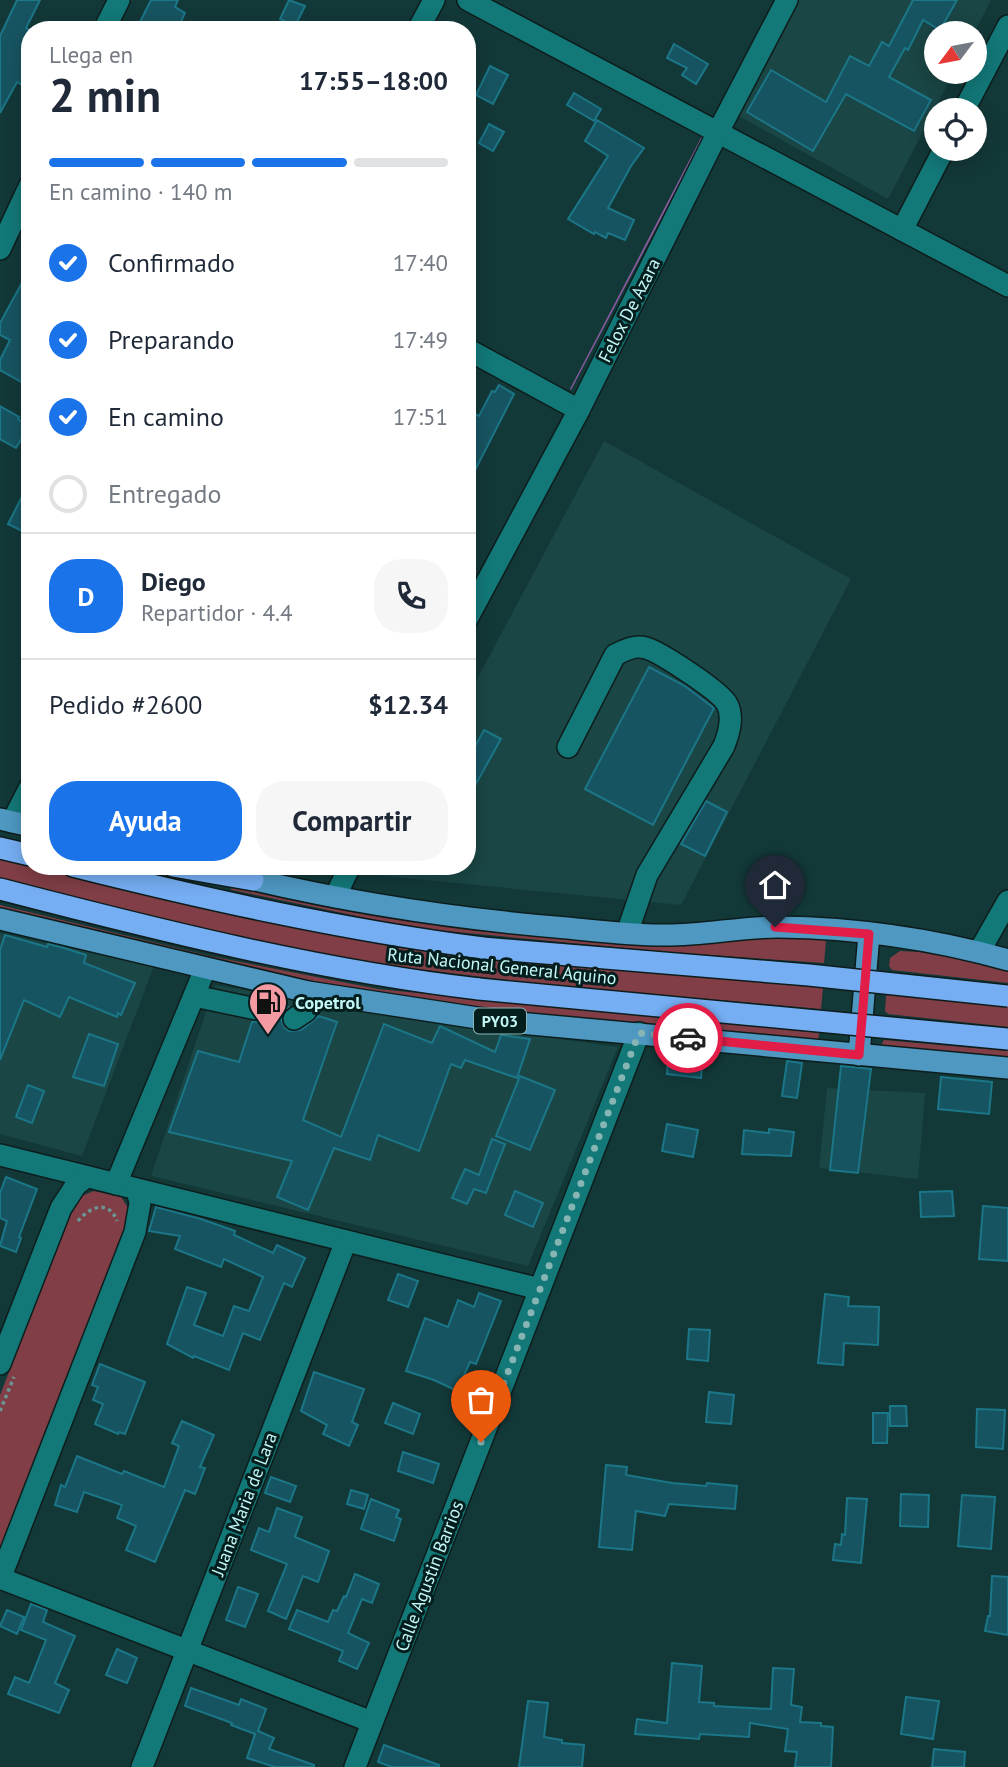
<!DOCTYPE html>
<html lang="es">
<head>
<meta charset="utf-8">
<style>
  body { margin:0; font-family:"PT Sans",sans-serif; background:#f6f6f7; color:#1f2937; height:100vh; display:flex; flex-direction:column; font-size:26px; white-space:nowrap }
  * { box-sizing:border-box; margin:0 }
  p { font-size:23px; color:#747a83 }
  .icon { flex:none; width:38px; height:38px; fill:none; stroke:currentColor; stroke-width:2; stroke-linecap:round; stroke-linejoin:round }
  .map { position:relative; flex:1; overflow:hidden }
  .panel { position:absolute; left:21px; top:21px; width:455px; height:854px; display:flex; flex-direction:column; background:#fff; border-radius:28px; box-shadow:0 4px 18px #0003 }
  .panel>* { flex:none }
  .needle { width:46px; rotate:238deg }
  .buttons { position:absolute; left:924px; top:21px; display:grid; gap:14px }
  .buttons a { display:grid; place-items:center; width:63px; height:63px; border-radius:50%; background:#fff; box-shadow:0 4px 18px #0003; font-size:35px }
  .pin { position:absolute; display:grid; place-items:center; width:60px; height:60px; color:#fff; margin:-72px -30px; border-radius:50% 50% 50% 0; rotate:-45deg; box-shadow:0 0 7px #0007 }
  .pin .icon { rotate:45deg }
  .courier { position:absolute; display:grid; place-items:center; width:70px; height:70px; margin:-35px; border:5px solid #e11d48; border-radius:50%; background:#fff; color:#222; box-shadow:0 2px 9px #0007 }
  .head em { font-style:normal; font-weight:700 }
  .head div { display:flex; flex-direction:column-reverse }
  .head { display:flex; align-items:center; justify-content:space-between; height:119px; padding:0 28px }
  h1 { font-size:46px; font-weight:700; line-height:52px }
  .bar { display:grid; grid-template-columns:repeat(4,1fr); gap:10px 7px; align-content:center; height:84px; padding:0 28px }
  .bar i { height:9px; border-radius:5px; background:#e0e1e3 }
  .bar .active { background:#1a73e8 }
  .bar p { grid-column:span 4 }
  .line { display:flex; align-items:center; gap:18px; padding:0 28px; border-top:2px solid #e0e1e3 }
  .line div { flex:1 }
  .round { display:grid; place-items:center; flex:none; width:74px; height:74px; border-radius:28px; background:#f6f6f7 }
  ol { padding:0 28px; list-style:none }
  li { display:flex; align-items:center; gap:21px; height:77px }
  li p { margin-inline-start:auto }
  li .icon { padding:7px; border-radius:50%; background:#1a73e8; color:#fff; stroke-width:4 }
  li:last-child { color:#747a83 }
  li i { width:38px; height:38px; border:4px solid #e0e1e3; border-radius:50% }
  .primary-button { display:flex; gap:14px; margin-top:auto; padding:14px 28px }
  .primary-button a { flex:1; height:80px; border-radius:28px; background:#1a73e8; color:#fff; font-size:28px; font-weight:700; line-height:80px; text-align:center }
  .primary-button a+a { background:#f6f6f7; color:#1f2937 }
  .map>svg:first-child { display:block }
  .built { fill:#1a4645 }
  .green { fill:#813e46 }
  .water { fill:#875b9c }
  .building { fill:#175461; stroke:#1b7688; stroke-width:2 }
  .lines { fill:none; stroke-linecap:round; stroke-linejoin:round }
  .minor-tunnel { stroke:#2e5555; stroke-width:21; stroke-dasharray:21 10; stroke-linecap:butt }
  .minor-casing { stroke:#0d1d1c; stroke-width:24 }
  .major-casing { stroke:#0d1d1c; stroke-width:24 }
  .highway-casing { stroke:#0d1d1c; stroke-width:24 }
  .path { stroke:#6a9695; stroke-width:3.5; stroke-dasharray:3.5 3.5; stroke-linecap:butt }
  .minor { stroke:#137878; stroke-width:21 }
  .major { stroke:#4e98c2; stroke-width:21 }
  .highway { stroke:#76aef3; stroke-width:21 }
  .highway-bridge-casing { stroke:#0d1d1c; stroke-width:24; stroke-linecap:butt }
  .highway-bridge { stroke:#76aef3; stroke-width:21 }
  .done { stroke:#86b5b4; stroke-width:7; stroke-dasharray:0 12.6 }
  .route { stroke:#e11d48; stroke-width:9 }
  .labels { text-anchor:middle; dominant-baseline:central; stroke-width:6; stroke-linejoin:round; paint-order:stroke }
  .shield { fill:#041e1e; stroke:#8ab7b6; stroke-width:2 }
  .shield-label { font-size:16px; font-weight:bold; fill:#c4f8f7 }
  .street-label { font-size:18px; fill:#c4f8f7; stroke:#041e1e }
  .poi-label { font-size:18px; font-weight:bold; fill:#c4f8f7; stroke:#041e1e; text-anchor:start }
</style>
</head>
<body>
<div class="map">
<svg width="1008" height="1767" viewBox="0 0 1008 1767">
  <rect width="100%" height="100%" fill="#133838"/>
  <!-- built -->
  <g class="built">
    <polygon points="799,0 991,0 974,33 936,33 936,72 954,72 888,199 737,115"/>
    <polygon points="604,441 851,579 681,905 373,875 377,866 467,866 467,698"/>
    <polygon points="0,933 154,966 82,1156 0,1134"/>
    <polygon points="215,985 415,1019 618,1047 528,1266 151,1176"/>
    <polygon points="827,1088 925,1093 918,1179 819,1168"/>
  </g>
  <!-- green -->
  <g class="green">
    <polygon points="0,858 320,933 399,948 543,962 680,972 823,988 821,1009 541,984 393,966 314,954 0,880"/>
    <polygon points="233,886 415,921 823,939 826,941 824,963 667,952 414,928 232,890 230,888"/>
    <polygon points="0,905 210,956 378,989 819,1033 818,1044 470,1011 308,984 0,910"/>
    <polygon points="900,951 939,953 1008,969 1008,983 892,970 889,966 890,958"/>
    <polygon points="889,994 1008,1006 1008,1027 888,1014 885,1011 886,996"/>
    <polygon points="884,1040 1008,1051 1008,1061 880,1047"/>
    <polygon points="94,1191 121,1197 127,1206 128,1219 0,1551 0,1395 76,1201 79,1197"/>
  </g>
  <!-- water -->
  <polygon class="water" points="702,136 704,137 571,390 570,389"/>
  <!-- building -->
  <g class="building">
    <polygon points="17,0 40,0 26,28 30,30 30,75 24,86 17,82 0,113 0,36"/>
    <polygon points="151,0 178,0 175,7 185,13 177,30 136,30"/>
    <polygon points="289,0 305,6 295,26 280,19"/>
    <polygon points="913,0 957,0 940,30 923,20 908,50 905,48 889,77 931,100 914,131 846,94 813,151 747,112 771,70 826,102 850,56 869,66 882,42 889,46"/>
    <polygon points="674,44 708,64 696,84 682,75 687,68 667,58"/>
    <polygon points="490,66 508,75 493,104 476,95"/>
    <polygon points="574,93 601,109 594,121 567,105"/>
    <polygon points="597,120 644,148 631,166 608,208 634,220 625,240 608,233 606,238 595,232 594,234 568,219 608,156 585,141"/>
    <polygon points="489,124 504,132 493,151 479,143"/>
    <polygon points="30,268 30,370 23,383 0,370 0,360 10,340 0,335 0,323"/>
    <polygon points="499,385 514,394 467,486 467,410 479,416 492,391 495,392"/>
    <polygon points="0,406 19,417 18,419 29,427 16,448 0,439"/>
    <polygon points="30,481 30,520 24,532 8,524"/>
    <polygon points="649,667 685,686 714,708 653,825 585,789"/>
    <polygon points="484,730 501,739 467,800 467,761"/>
    <polygon points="706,801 727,812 705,856 681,844"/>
    <polygon points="5,935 47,947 48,944 64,948 86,955 84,963 135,983 121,1015 118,1013 117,1017 69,997 60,1017 24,1000 0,1060 0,950"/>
    <polygon points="265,1000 288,1007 283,1013 281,1019 284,1027 289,1031 301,1030 319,1016 337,1022 303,1120 341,1137 384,1024 432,1043 440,1026 495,1052 501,1035 530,1039 517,1078 465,1060 461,1068 451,1064 419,1151 378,1135 370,1160 334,1148 308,1210 277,1197 292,1161 169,1132 198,1051 239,1062 252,1022 261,1021 269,1012"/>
    <polygon points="89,1034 118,1044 104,1086 73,1077"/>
    <polygon points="668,1057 703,1060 701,1078 667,1074"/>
    <polygon points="787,1061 802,1063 797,1098 782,1096"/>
    <polygon points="841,1066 871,1069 858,1173 830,1170"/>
    <polygon points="520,1076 555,1090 530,1150 496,1136"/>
    <polygon points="941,1077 992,1082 989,1114 938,1109"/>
    <polygon points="28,1085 44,1091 32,1123 16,1117"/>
    <polygon points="667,1124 698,1130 693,1157 662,1151"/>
    <polygon points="769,1129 794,1132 791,1156 742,1154 744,1130 769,1133"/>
    <polygon points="492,1139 505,1144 486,1193 474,1189 467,1204 452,1198 465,1169 479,1175"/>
    <polygon points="6,1177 37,1189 19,1237 21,1238 16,1252 0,1246 7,1221 0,1218 0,1193"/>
    <polygon points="515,1191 543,1203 533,1227 505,1215"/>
    <polygon points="952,1191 954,1216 921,1217 920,1192"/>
    <polygon points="983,1206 1008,1208 1008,1261 979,1259"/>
    <polygon points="156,1207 201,1219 235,1231 234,1235 273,1253 277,1245 305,1258 292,1287 284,1283 260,1340 243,1333 229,1370 194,1356 193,1358 167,1344 187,1287 206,1293 194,1325 223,1336 234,1306 249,1311 263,1277 224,1259 221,1267 175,1249 180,1236 149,1231"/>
    <polygon points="398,1274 418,1281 408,1307 388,1300"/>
    <polygon points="479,1293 501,1301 476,1364 470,1362 457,1391 434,1380 406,1371 425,1318 448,1327 458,1300 474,1307"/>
    <polygon points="825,1294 849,1297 848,1306 879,1307 878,1345 844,1343 843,1365 818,1363"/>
    <polygon points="689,1329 710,1330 708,1361 687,1359"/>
    <polygon points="100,1364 145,1382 125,1434 119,1432 118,1434 95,1424 103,1404 93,1400 98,1387 92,1385"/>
    <polygon points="314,1372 364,1389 352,1422 358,1425 349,1446 323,1434 327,1425 301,1411"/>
    <polygon points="709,1392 734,1395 731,1424 706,1422"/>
    <polygon points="393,1403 420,1414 413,1434 385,1423"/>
    <polygon points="890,1406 906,1406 907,1426 890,1426"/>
    <polygon points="977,1409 1005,1410 1003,1449 976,1447"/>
    <polygon points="873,1413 888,1413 887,1443 873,1443"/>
    <polygon points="182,1421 214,1435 200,1467 205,1468 195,1494 185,1490 155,1562 126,1550 136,1526 117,1518 122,1505 84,1492 77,1512 55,1505 61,1485 65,1487 77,1456 122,1474 124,1471 164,1487 179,1446 172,1443"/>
    <polygon points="403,1452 439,1464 433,1483 398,1471"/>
    <polygon points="606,1465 627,1467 626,1475 672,1483 706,1486 707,1483 737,1486 735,1509 669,1504 665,1516 636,1511 632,1550 599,1547"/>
    <polygon points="271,1477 296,1486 290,1502 265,1493"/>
    <polygon points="351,1490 368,1495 364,1509 347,1504"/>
    <polygon points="901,1494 929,1495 928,1527 900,1526"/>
    <polygon points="962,1495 995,1497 991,1549 958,1546"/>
    <polygon points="847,1498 867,1499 861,1563 833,1560 835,1544 841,1545 842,1534 845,1535"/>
    <polygon points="371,1499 399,1510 396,1517 401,1519 394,1541 361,1529"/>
    <polygon points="277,1508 302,1517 295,1537 329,1551 318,1582 303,1576 286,1619 268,1611 287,1564 251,1550 259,1528 269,1532"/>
    <polygon points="355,1574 379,1584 372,1603 362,1599 348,1633 369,1643 357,1669 339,1661 343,1651 289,1629 297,1610 328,1622 333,1610 337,1611 344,1596 346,1597"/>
    <polygon points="992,1576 1008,1577 1008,1635 985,1631 988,1616 990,1616"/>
    <polygon points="238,1587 258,1594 245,1627 226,1620"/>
    <polygon points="31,1604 47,1610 43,1622 75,1636 55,1683 69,1690 59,1713 8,1694 15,1677 29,1683 46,1640 21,1630"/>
    <polygon points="7,1610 24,1617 17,1634 0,1626"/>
    <polygon points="117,1649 137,1658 127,1683 106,1675"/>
    <polygon points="672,1663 702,1666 699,1702 714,1703 714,1706 771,1709 773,1668 794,1669 791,1705 802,1707 800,1722 821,1723 821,1726 833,1727 831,1767 795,1767 797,1752 785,1751 788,1729 750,1723 749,1737 700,1734 699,1739 635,1734 637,1719 667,1723"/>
    <polygon points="191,1688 239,1705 241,1699 266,1709 258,1731 274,1738 269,1749 314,1765 314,1767 275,1767 247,1758 255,1734 231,1725 232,1723 185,1706"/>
    <polygon points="906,1697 939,1701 933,1739 901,1734"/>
    <polygon points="528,1701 548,1703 544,1737 562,1740 562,1743 584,1745 582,1767 519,1767"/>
    <polygon points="384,1745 439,1765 439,1767 392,1767 378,1762"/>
    <polygon points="934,1749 965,1752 964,1767 932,1767"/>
  </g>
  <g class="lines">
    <!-- minor-tunnel -->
    <polyline class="minor-tunnel" points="256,1009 294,1019"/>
    <defs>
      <g id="minor">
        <polyline points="468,0 1008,286"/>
        <polyline points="104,30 119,0"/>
        <polyline points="418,30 434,0"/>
        <polyline points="964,110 1008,26"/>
        <polyline points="902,230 944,149"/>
        <polyline points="0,249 30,185"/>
        <polyline points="467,349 579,410"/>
        <polyline points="467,619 579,410 718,132 787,0"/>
        <path d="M568,747L615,655C625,650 634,645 646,648C660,652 720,691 727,704C734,717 729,733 724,746L647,875L627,933"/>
        <polyline points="12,822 30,787"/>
        <polyline points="335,897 350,866"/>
        <polyline points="979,952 1008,901"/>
        <polyline points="194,996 256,1009"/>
        <polyline points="294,1019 306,1011 308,992"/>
        <polyline points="0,1155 540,1289"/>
        <polyline points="116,1184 205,969"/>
        <polyline points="0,1364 61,1208 76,1185 86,1177"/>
        <polyline points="0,1578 372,1722"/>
        <polyline points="0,1579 135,1232 140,1203 137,1190"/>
        <polyline points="142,1767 346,1241"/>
        <polyline points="355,1767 639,1033"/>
      </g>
      <g id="major">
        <polyline points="0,819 30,826"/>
        <path d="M238,876C345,902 456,919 567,928C598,931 630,935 662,935C701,936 739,927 778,927C854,928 934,939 1008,960"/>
        <polyline points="0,919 308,992 497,1021 1008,1068"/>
        <polyline points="859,1055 869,934"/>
      </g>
      <g id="highway">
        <polyline points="0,848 30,855"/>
        <path d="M73,866C209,900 344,930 483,948"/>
        <polyline points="173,866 253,880"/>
        <path d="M0,889C158,930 317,970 479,989"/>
      </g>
    </defs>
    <!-- minor casing -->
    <use href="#minor" class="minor-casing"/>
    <!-- major casing -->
    <use href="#major" class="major-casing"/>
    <!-- highway casing -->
    <use href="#highway" class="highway-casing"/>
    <!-- path -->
    <g class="path">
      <path d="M78,1221C89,1207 109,1199 117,1221"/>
      <polyline points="0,1411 14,1377"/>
    </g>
    <!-- minor -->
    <use href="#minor" class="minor"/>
    <!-- major -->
    <use href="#major" class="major"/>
    <!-- highway -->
    <use href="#highway" class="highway"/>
    <defs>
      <g id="highway-bridge">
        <polyline points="483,948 809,975 1008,996"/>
        <polyline points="479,989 1008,1039"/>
      </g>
    </defs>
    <!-- highway-bridge casing -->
    <use href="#highway-bridge" class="highway-bridge-casing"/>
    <!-- highway-bridge -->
    <use href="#highway-bridge" class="highway-bridge"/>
  </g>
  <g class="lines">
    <!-- done -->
    <polyline class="done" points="481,1442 639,1033 688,1038"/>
    <!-- route -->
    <polyline class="route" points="688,1038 859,1055 869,934 775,927"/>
  </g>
  <!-- icons -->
  <defs>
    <symbol id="fuel-pin" viewBox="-11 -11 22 30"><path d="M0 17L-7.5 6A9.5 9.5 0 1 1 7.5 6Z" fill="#f49aa2" stroke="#041e1e"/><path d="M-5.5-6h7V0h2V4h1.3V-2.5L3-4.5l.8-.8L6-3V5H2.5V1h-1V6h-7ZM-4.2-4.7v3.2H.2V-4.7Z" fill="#111"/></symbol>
  </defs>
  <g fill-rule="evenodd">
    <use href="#fuel-pin" x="246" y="980" width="44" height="60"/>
  </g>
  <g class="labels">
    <!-- shield labels -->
    <rect class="shield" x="474" y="1008.5" width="52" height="25" rx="5"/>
    <g class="shield-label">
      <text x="500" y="1021">PY03</text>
    </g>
    <!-- street labels -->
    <g class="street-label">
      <text transform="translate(629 310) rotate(-63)">Felox De Azara</text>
      <text transform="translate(502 966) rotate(6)">Ruta Nacional General Aquino</text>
      <text transform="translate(244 1504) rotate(-69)">Juana Maria de Lara</text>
      <text transform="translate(429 1576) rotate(-69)">Calle Agustin Barrios</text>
    </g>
    <!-- poi labels -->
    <g class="poi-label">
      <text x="295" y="1002">Copetrol</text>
    </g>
  </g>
</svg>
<div class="buttons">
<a><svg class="needle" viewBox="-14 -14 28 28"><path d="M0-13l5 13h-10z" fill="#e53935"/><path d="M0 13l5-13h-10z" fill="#747a83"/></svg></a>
<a><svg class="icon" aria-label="locate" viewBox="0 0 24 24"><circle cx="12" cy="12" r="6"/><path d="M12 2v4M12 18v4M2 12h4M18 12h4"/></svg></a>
</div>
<div class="pin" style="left:481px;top:1442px;background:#ea580c"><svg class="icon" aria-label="bag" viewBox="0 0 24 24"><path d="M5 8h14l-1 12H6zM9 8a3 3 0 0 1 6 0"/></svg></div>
<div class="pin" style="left:775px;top:927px;background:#1f2937"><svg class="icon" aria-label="home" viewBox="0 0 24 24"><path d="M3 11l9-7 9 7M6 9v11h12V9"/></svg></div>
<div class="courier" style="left:688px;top:1038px"><svg class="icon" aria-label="car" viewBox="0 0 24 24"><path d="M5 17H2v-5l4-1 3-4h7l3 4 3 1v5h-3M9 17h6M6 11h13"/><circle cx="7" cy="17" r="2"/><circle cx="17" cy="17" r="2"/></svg></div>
<section class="panel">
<div class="head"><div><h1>2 min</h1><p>Llega en</p></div><em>17:55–18:00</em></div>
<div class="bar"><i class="active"></i><i class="active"></i><i class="active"></i><i></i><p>En camino · 140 m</p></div>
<ol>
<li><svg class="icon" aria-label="check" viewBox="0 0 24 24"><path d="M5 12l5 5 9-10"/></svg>Confirmado<p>17:40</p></li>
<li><svg class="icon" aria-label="check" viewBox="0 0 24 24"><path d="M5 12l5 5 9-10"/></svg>Preparando<p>17:49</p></li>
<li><svg class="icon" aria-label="check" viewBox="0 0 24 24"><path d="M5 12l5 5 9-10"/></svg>En camino<p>17:51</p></li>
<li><i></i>Entregado</li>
</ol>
<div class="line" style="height:126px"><b class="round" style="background:#1a73e8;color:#fff">D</b><div><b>Diego</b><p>Repartidor · 4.4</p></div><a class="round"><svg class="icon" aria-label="phone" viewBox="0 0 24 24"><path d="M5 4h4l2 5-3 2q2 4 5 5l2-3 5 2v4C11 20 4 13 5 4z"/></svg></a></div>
<div class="line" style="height:91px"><div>Pedido #2600</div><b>$12.34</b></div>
<div class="primary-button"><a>Ayuda</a><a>Compartir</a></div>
</section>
</div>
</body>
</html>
